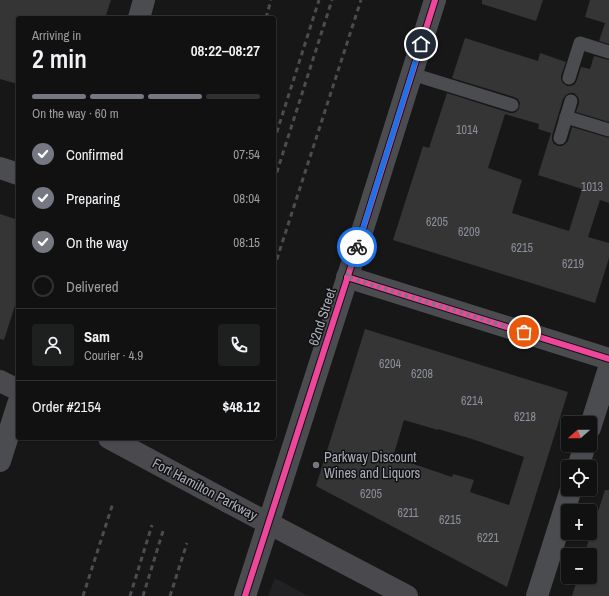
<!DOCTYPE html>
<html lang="en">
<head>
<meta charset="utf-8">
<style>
  body { margin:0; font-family:"Archivo Narrow",sans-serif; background:#1e1f1f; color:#f1f3f6; height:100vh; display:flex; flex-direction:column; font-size:15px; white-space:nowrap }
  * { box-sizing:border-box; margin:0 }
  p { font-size:13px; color:#9c9d9f }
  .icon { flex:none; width:22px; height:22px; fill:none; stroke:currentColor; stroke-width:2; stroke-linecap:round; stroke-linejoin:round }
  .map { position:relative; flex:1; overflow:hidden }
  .drawer { position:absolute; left:16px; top:16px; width:260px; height:424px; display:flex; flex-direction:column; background:#111; border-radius:4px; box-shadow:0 1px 3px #0004,0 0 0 1px #303131 }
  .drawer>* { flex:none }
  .needle { width:26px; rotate:249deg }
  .buttons { position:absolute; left:561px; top:416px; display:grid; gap:8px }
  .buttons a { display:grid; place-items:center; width:36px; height:36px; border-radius:4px; background:#111; box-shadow:0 1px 3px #0004,0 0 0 1px #303131; font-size:20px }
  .pin { position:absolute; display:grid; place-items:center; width:34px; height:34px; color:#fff; margin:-17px; border:2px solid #fff; border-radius:50%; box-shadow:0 1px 4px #0007 }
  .courier { position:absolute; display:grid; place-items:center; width:40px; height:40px; margin:-20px; border:3px solid #1a73e8; border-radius:50%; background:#fff; color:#222; box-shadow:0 1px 5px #0007 }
  .head em { font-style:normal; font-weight:600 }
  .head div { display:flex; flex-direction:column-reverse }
  .head { display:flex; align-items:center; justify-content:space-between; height:68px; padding:0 16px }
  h1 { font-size:26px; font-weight:600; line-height:30px }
  .bar { display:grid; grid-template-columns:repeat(4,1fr); gap:6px 4px; align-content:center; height:48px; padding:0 16px }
  .bar i { height:5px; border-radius:3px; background:#303131 }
  .bar .current { background:#757880 }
  .bar p { grid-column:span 4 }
  .line { display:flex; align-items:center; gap:10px; padding:0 16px; border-top:1px solid #303131 }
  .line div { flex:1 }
  .round { display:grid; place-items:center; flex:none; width:42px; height:42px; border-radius:4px; background:#1e1f1f }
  ol { padding:0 16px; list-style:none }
  li { display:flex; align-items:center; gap:12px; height:44px }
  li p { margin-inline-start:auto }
  li .icon { padding:4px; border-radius:50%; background:#757880; color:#fff; stroke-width:4 }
  li:last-child { color:#9c9d9f }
  li i { width:22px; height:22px; border:2px solid #303131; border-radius:50% }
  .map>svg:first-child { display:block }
  .built { fill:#212123 }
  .building { fill:#353536; fill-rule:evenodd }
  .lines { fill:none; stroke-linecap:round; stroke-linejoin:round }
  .lane { stroke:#4b4c50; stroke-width:13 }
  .street { stroke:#4b4c50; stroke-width:22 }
  .secondary { stroke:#4a4a4e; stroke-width:22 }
  .rail { stroke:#4b4c4f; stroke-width:3; stroke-dasharray:5 4; stroke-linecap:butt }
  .secondary-bridge { stroke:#4a4a4e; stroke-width:22 }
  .cycleway-casing { stroke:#111113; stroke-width:8 }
  .cycleway { stroke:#ed469a; stroke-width:6 }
  .done { stroke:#757880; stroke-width:4; stroke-dasharray:0 7.2 }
  .route { stroke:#1a73e8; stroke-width:5 }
  .poi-dot { fill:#757880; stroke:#111113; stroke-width:1.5 }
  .labels { text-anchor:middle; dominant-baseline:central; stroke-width:3; stroke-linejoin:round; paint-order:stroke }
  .number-label { font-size:12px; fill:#8b8f98 }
  .street-label { font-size:14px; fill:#a8adb8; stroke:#111113 }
  .poi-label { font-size:14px; fill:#a8adb8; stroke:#111113; text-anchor:start }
</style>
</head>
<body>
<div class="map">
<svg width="609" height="596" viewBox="0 0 609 596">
  <rect width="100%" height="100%" fill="#171717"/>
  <!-- built -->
  <polygon class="built" points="275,578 308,596 268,596"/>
  <!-- building -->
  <g class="building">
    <polygon points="0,0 111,0 105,18 18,18 18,84 0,79"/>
    <polygon points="482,0 543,0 536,21 482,4"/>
    <polygon points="590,0 609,0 609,44 599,41 605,23 585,17"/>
    <path d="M465,38L538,61L540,53L566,62L561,76V79L563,83L567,86H571L575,84L577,80L581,67L590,69L594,56L609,60V122L576,112L579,103V99L577,96L574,93H569L565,96L563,99L552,136V140L554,144L558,146H562L565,144L568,141L572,127L609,138V203L600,200L588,237L609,243V258L595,303L393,240L423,146L429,148L447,93L510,113H514L517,111L519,108L520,103L518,99L514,97L452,78ZM505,114L539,124L538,129L551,133L538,175L582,189L569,231L512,213L522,180L488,168Z"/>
    <polygon points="0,214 18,220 18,296 4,340 0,339"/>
    <path d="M365,329L568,392L507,587L316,486ZM404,420L438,430V429L472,439L524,457L509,505L470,492L474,480L453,474L452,477L393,457Z"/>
    <polygon points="605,490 609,490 609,596 572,596 578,577 590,577 590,555 584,555"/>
  </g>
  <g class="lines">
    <!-- lane -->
    <g class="lane">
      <polyline points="412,74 512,105"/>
      <polyline points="569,78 580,43 609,52"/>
      <polyline points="566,117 609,130"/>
      <polyline points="560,138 571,101"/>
    </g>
    <!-- street -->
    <g class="street">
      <polyline points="139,18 144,0"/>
      <polyline points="0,168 18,174"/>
      <polyline points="347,277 609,359"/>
      <polyline points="590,428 609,368"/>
      <polyline points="0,461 18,404"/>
      <polyline points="578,467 585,445"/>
      <polyline points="245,596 355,254 435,0"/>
      <polyline points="537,596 571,489"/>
    </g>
    <!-- secondary -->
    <g class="secondary">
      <polyline points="0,381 18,390"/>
      <polyline points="228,502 407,596"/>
    </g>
    <!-- rail -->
    <g class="rail">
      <polyline points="266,18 271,0"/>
      <polyline points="274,141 319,0"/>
      <polyline points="274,181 332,0"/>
      <polyline points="274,268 361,0"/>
      <polyline points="83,596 113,503"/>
      <polyline points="130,596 152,525"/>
      <polyline points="143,596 163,531"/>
      <polyline points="170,596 187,543"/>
    </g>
    <!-- secondary-bridge -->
    <polyline class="secondary-bridge" points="109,438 228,502"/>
    <defs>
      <g id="cycleway">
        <polyline points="347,277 609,359"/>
        <polyline points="245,596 355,254 435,0"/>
      </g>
    </defs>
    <!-- cycleway casing -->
    <use href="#cycleway" class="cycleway-casing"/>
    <!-- cycleway -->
    <use href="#cycleway" class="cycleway"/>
  </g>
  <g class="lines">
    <!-- done -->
    <polyline class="done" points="357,247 347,277 524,332"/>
    <!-- route -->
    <polyline class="route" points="357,247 421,44"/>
  </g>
  <!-- markers -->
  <circle class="poi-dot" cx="316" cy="465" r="4"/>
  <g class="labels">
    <!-- number labels -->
    <g class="number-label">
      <text x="467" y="130">1014</text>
      <text x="592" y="187">1013</text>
      <text x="437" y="222">6205</text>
      <text x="469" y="232">6209</text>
      <text x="522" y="248">6215</text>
      <text x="573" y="264">6219</text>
      <text x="390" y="364">6204</text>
      <text x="422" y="374">6208</text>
      <text x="472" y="401">6214</text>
      <text x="525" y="417">6218</text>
      <text x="371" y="494">6205</text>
      <text x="408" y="513">6211</text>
      <text x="450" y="520">6215</text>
      <text x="488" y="538">6221</text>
    </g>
    <!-- street labels -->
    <g class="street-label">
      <text transform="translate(322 317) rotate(-72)">62nd Street</text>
      <text transform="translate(205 489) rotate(28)">Fort Hamilton Parkway</text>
    </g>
    <!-- poi labels -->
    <g class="poi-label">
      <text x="324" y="457">Parkway Discount<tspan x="324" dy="16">Wines and Liquors</tspan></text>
    </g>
  </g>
</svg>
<div class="buttons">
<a><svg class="needle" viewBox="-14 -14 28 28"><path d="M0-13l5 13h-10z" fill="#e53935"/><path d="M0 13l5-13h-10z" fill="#9c9d9f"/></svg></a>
<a><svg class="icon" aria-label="locate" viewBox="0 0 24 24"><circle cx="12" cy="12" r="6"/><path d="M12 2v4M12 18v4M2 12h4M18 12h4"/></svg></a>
<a>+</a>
<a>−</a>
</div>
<div class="pin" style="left:524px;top:332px;background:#ea580c"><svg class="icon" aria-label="bag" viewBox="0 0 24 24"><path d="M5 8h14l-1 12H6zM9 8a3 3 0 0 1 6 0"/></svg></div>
<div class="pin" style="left:421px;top:44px;background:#1f2937"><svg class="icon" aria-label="home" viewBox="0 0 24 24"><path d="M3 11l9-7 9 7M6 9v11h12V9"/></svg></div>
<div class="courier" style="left:357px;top:247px"><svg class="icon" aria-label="bike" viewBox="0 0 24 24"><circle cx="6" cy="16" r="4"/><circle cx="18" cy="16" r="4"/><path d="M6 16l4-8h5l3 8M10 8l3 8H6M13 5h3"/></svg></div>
<section class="drawer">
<div class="head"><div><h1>2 min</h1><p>Arriving in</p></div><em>08:22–08:27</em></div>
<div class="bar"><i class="current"></i><i class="current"></i><i class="current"></i><i></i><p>On the way · 60 m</p></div>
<ol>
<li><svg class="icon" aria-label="check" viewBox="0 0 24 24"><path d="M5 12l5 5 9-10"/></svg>Confirmed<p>07:54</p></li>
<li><svg class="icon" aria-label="check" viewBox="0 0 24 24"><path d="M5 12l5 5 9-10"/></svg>Preparing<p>08:04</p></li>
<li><svg class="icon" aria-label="check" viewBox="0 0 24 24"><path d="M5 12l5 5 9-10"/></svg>On the way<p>08:15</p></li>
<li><i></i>Delivered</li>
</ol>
<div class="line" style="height:72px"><a class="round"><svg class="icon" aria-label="person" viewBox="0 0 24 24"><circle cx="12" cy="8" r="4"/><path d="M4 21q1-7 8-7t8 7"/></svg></a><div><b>Sam</b><p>Courier · 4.9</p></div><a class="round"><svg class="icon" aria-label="phone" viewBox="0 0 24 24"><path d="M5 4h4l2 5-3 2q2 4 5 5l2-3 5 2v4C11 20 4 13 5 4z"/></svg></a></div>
<div class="line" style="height:52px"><div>Order #2154</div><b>$48.12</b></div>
</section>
</div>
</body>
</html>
